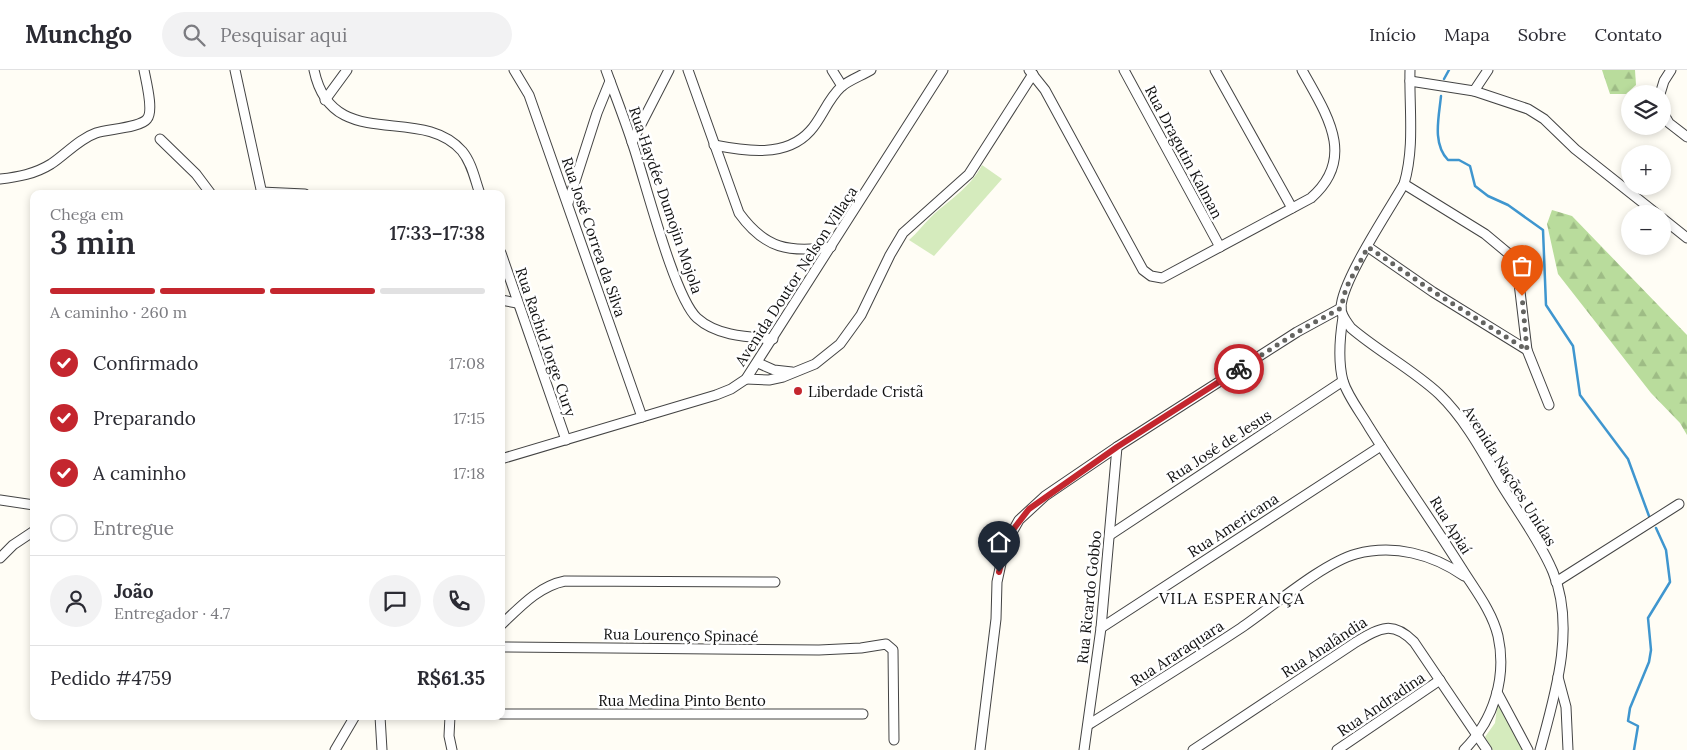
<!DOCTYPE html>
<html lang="pt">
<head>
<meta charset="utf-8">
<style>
  body { margin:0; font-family:Lora,serif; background:#f2f2f3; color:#2b2b33; height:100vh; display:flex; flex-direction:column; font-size:19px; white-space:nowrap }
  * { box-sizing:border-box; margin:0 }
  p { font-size:16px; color:#7c7c81 }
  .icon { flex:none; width:28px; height:28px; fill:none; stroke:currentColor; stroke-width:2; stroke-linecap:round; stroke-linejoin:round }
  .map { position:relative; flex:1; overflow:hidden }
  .sheet { position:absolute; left:30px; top:120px; width:475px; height:530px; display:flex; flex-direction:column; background:#fff; border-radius:10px; box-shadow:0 2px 8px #0003 }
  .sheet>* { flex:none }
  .tools { position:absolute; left:1621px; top:15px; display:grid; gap:10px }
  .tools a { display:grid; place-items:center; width:50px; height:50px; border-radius:50%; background:#fff; box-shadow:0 2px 8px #0003; font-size:25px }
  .pin { position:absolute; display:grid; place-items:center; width:42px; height:42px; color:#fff; margin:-51px -21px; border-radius:50% 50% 50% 0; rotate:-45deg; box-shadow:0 0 5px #0007 }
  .pin .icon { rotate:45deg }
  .courier { position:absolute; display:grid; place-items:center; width:50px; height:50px; margin:-25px; border:4px solid #c4262e; border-radius:50%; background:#fff; color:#222; box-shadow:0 1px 6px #0007 }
  .overview em { font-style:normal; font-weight:600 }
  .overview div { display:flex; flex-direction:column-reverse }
  .overview { display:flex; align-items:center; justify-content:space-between; height:85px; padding:0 20px }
  h1 { font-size:32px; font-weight:600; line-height:38px }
  .bar { display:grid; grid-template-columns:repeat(4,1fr); gap:8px 5px; align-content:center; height:60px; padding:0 20px }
  .bar i { height:6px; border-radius:4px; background:#e1e1e2 }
  .bar .current { background:#c4262e }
  .bar p { grid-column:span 4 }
  .line { display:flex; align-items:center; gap:12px; padding:0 20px; border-top:1px solid #e1e1e2 }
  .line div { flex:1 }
  .round { display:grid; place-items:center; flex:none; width:52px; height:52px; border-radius:26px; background:#f2f2f3 }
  ol { padding:0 20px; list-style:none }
  li { display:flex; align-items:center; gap:15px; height:55px }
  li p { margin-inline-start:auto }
  li .icon { padding:5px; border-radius:50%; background:#c4262e; color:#fff; stroke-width:4 }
  li:last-child { color:#7c7c81 }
  li i { width:28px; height:28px; border:2px solid #e1e1e2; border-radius:50% }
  header { display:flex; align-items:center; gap:30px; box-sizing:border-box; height:70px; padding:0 25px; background:#fff; border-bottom:1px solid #e1e1e2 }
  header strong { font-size:24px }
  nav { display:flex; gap:28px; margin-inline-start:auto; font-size:18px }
  .search { width:350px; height:45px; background:#f2f2f3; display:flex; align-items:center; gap:12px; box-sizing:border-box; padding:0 18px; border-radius:28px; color:#7c7c81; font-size:19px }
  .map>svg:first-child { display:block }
  .grass { fill:#d5ebbd }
  .forest { fill:url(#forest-firs) }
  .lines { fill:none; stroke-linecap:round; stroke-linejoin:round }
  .stream { stroke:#3f96cf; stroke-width:2.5 }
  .minor-casing { stroke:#444; stroke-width:11 }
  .minor { stroke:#fff; stroke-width:9 }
  .done { stroke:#646461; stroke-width:5; stroke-dasharray:0 9 }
  .route { stroke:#c4262e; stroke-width:6 }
  .poi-dot { fill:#c4262e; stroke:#fff; stroke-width:2 }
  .labels { text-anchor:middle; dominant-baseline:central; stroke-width:5; stroke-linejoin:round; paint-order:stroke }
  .street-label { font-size:15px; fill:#111; stroke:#fff }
  .poi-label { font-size:15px; fill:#111; stroke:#fff; text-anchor:start }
  .neighbourhood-label { font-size:16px; letter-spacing:1px; fill:#111; stroke:#fff }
</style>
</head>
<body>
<header>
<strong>Munchgo</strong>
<div class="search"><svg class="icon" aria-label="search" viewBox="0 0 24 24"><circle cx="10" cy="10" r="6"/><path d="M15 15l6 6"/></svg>Pesquisar aqui</div>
<nav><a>Início</a><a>Mapa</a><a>Sobre</a><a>Contato</a></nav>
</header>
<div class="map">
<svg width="1687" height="680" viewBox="0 0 1687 680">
  <defs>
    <pattern id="forest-firs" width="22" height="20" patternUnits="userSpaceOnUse" patternTransform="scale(1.25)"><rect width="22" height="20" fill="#b9dc9c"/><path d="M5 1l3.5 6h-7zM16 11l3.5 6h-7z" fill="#9ebc85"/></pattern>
  </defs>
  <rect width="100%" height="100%" fill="#fffdf5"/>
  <!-- grass -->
  <g class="grass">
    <path d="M982,95L1002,109L934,186L909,170C917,163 924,154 931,147C949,130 970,118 982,95Z"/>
    <polygon points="1498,631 1524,680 1493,680 1485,667 1495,653"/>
  </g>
  <!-- forest -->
  <g class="forest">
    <polygon points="1602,0 1635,0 1636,15 1626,24 1610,24"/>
    <polygon points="1552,140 1572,146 1687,265 1687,365 1680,353 1651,323 1558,204 1547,154"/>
  </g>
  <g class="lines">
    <!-- stream -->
    <g class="stream">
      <polyline points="1444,9 1449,0"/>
      <path d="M1441,26C1439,47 1432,73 1448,90H1459L1470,96L1475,116L1488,126L1508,135L1543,160L1546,235L1573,276L1580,325L1628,389L1649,446"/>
      <polyline points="1634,680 1638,656 1628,651 1630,638 1649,592 1651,580 1648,548 1670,512 1666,480 1656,458"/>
    </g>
    <defs>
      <g id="minor">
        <polyline points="235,0 262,124"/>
        <path d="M314,0C332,85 420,33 462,81C472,93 475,110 480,124"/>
        <polyline points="514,0 529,25 642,347"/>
        <path d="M606,0C615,25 625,50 633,75C645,110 674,227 697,248C717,266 747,267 773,269"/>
        <path d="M688,0L739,143C765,179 789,183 831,177"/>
        <polyline points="832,0 842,16"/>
        <path d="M1029,0L1045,20L1143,200L1151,206L1162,208L1311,128C1358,87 1325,42 1302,0"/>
        <polyline points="1124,0 1220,177"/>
        <polyline points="1215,0 1292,138"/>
        <path d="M1410,0C1409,38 1415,77 1404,114C1389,140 1341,212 1341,238C1341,246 1347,252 1351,258C1379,282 1412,299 1439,324C1465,349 1483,383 1501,414C1518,442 1540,471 1553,502C1576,558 1555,625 1540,680"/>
        <polyline points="1410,11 1474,21 1528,39 1544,49 1575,79 1657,144"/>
        <polyline points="1474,21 1488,0"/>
        <polyline points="1660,24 1664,11 1671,0"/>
        <polyline points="325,30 347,0"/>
        <polyline points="1662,41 1669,53 1687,67"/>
        <polyline points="160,69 196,104 211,124"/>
        <polyline points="632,72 669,0"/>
        <path d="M714,75C745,81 786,88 810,61C822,48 827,30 841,17C849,10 861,6 871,0"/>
        <path d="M0,109C18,107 35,104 51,94C66,84 79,69 96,63C108,59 140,58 147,49C154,41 146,11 144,0"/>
        <polyline points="1404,114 1485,164 1509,184 1516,196 1519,213 1527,280"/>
        <polyline points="261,122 305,124"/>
        <polyline points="568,133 597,43 610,11"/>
        <polyline points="1662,148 1687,168"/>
        <polyline points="1368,177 1433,222 1527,280 1549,335"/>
        <polyline points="501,183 566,370"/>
        <polyline points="501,230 517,233"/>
        <path d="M1343,247C1340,266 1338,292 1343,311C1348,327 1361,343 1369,357C1399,405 1432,451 1462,499C1475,520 1492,541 1498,566C1507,607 1494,650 1464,680"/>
        <polyline points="758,293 774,300 792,302"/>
        <polyline points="746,309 769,310 783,307 815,294 840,274 861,245 890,185 903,163 969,104 1033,4"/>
        <polyline points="501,389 716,325 731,319 746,309 943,0"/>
        <polyline points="0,430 34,435"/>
        <polyline points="1110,465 1343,311"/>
        <polyline points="0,488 13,475 34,461"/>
        <polyline points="1556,512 1679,434"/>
        <path d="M501,555C520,537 539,516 565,511L775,512"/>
        <polyline points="1101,558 1381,376"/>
        <polyline points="501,577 819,580 861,578 886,574 893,580 894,670"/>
        <polyline points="1558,607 1566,637 1568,680"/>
        <polyline points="1497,622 1528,680"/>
        <polyline points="501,644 863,644"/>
        <polyline points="380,646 382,680"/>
        <polyline points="450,646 449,666 452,680"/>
        <path d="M1088,655C1139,623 1191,591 1241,558C1272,537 1323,493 1356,484C1394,474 1432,484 1464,506"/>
        <polyline points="335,680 355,646"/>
        <polyline points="980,680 996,549 997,512 1005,475 1019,450 1045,426 1117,377 1297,262 1341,238"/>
        <polyline points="1084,680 1101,558 1117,377"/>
        <path d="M1193,680L1356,572C1380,558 1392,550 1414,572L1487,680"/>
        <polyline points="1337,680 1440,610"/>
      </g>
    </defs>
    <!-- minor casing -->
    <use href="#minor" class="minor-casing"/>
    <!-- minor -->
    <use href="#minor" class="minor"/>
  </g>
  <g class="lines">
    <!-- done -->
    <polyline class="done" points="1239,299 1306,257 1341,238 1346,218 1368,177 1434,222 1527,280 1522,226"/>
    <!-- route -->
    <polyline class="route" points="999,502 1006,475 1012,461 1029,439 1117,377 1239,299"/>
  </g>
  <!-- markers -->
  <circle class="poi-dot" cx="798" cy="321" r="5"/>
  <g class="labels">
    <!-- street labels -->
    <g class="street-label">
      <text transform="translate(1184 82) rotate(62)">Rua Dragutin Kalman</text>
      <text transform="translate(666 130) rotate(71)">Rua Haydée Dumojin Mojola</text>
      <text transform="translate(594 167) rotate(71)">Rua José Correa da Silva</text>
      <text transform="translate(796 206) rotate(-57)">Avenida Doutor Nelson Villaça</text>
      <text transform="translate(546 272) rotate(71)">Rua Rachid Jorge Cury</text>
      <text transform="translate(1219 376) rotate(-33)">Rua José de Jesus</text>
      <text transform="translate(1510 406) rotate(58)">Avenida Nações Unidas</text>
      <text transform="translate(1233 455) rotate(-33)">Rua Americana</text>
      <text transform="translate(1451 455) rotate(58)">Rua Apiaí</text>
      <text transform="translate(1089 527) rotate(-84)">Rua Ricardo Gobbo</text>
      <text transform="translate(681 565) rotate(1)">Rua Lourenço Spinacé</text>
      <text transform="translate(1324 577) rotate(-33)">Rua Analândia</text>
      <text transform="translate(1177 583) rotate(-33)">Rua Araraquara</text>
      <text x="682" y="630">Rua Medina Pinto Bento</text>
      <text transform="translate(1381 634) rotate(-34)">Rua Andradina</text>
    </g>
    <!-- poi labels -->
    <g class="poi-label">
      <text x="808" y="321">Liberdade Cristã</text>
    </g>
    <!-- neighbourhood labels -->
    <g class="neighbourhood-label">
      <text x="1232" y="528">VILA ESPERANÇA</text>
    </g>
  </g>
</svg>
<div class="tools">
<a><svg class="icon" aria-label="layers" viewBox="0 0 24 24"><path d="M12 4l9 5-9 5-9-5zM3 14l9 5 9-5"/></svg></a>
<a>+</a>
<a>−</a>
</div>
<div class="pin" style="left:1522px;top:226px;background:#ea580c"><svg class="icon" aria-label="bag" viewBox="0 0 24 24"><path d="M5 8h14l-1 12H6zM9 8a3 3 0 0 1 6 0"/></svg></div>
<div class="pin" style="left:999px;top:502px;background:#1f2937"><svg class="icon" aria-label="home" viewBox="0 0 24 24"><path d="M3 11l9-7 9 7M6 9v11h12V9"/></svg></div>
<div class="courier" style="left:1239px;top:299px"><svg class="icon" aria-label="bike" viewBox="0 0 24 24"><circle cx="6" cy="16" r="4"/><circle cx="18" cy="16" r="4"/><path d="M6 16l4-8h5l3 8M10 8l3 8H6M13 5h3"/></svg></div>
<section class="sheet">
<div class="overview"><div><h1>3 min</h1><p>Chega em</p></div><em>17:33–17:38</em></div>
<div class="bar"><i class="current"></i><i class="current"></i><i class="current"></i><i></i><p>A caminho · 260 m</p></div>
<ol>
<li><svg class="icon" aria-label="check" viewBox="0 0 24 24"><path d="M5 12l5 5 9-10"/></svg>Confirmado<p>17:08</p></li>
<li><svg class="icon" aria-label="check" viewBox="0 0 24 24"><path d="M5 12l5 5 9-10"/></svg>Preparando<p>17:15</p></li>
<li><svg class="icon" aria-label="check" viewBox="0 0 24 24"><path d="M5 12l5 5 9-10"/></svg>A caminho<p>17:18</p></li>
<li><i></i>Entregue</li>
</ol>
<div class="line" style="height:90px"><a class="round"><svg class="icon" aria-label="person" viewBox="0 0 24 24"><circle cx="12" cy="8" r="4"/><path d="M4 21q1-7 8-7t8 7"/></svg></a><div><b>João</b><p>Entregador · 4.7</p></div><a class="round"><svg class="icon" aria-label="chat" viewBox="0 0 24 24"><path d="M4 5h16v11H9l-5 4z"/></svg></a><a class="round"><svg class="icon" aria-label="phone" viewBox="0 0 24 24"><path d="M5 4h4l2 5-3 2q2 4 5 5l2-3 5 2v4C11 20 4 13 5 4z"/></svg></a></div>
<div class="line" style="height:65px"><div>Pedido #4759</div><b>R$61.35</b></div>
</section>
</div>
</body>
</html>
